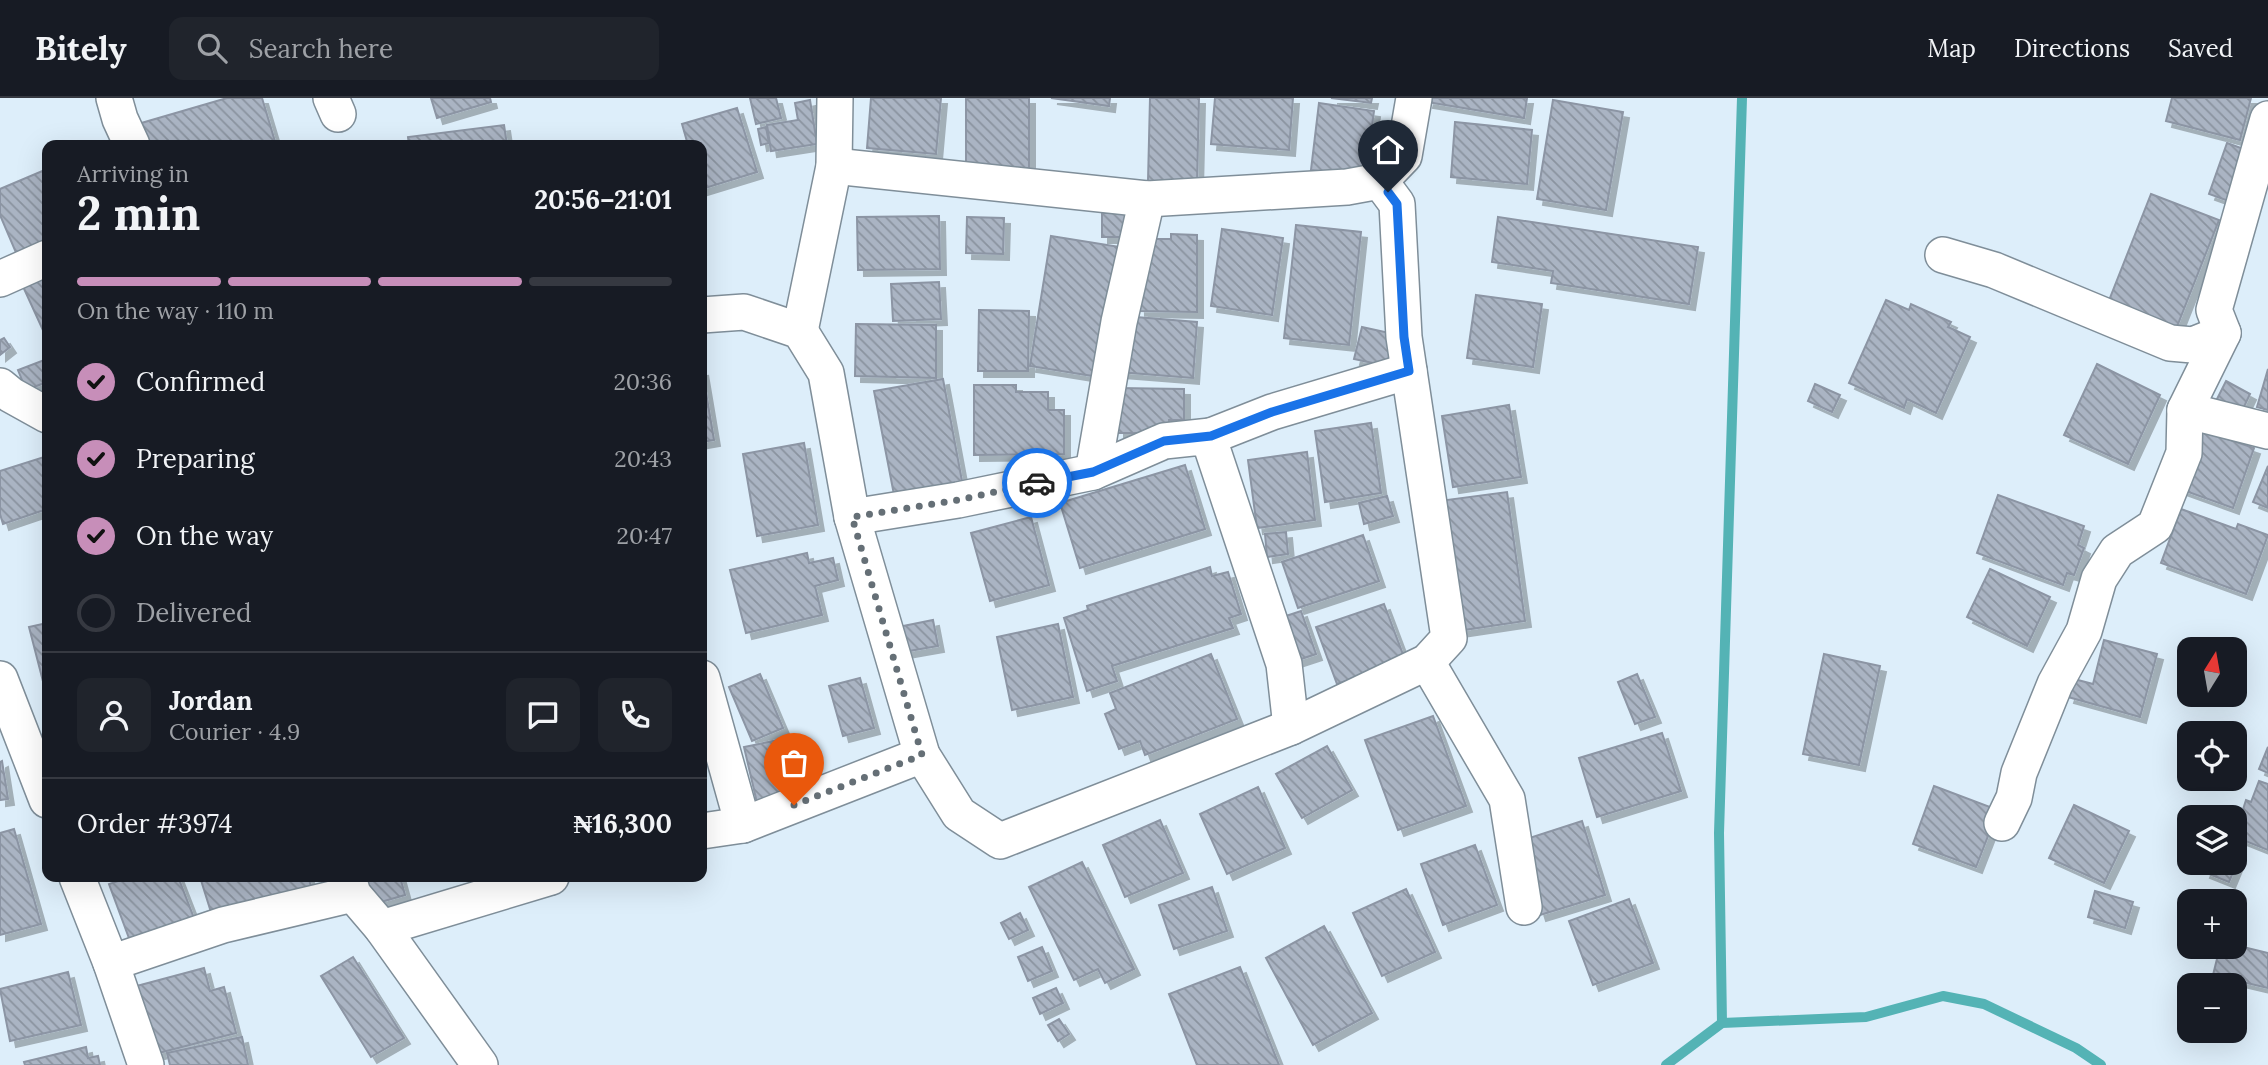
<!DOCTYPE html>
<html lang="en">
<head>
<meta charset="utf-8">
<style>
  body { margin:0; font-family:Lora,serif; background:#20242c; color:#f1f3f6; height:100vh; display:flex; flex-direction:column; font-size:26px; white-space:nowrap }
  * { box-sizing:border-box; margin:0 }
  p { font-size:23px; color:#9ea1a6 }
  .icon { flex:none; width:38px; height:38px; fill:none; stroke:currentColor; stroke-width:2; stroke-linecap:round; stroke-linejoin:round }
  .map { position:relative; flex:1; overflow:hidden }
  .panel { position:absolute; left:42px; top:42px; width:665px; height:742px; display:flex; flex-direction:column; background:#171b24; border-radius:14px; box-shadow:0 7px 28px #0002 }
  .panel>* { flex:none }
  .needle { width:46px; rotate:11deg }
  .buttons { position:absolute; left:2177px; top:539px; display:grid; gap:14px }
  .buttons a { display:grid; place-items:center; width:70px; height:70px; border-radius:14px; background:#171b24; box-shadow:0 7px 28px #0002; font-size:35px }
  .pin { position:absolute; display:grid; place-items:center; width:60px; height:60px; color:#fff; margin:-72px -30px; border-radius:50% 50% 50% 0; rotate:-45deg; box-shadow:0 0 7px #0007 }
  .pin .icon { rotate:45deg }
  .courier { position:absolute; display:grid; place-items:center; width:70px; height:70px; margin:-35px; border:5px solid #1a73e8; border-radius:50%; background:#fff; color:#222; box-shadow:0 2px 9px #0007 }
  .summary em { font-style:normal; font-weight:700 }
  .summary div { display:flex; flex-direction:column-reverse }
  .summary { display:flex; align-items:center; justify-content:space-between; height:119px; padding:0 35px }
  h1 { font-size:46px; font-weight:700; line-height:52px }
  .bar { display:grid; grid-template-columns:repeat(4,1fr); gap:10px 7px; align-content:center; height:84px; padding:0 35px }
  .bar i { height:9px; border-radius:5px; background:#363941 }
  .bar .active { background:#c78eb9 }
  .bar p { grid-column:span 4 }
  .line { display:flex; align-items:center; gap:18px; padding:0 35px; border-top:2px solid #363941 }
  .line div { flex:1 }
  .round { display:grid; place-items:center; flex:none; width:74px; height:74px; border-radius:14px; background:#20242c }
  ol { padding:0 35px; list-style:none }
  li { display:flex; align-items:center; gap:21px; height:77px }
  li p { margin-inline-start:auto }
  li .icon { padding:7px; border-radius:50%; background:#c78eb9; color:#111; stroke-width:4 }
  li:last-child { color:#9ea1a6 }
  li i { width:38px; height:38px; border:4px solid #363941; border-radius:50% }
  header { display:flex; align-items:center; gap:42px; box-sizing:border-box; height:98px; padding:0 35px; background:#171b24; border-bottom:2px solid #363941 }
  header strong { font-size:33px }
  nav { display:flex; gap:38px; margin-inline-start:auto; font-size:24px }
  .search { width:490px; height:63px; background:#20242c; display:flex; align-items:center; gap:18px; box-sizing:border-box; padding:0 24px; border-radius:14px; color:#9ea1a6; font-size:26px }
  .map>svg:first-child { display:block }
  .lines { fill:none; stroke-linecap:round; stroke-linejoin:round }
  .stream { stroke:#54b3b5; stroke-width:10 }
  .building { fill:url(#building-back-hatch); stroke:#8c95a4; stroke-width:2; filter:url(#shadow) }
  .street-casing { stroke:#7f8e99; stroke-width:38 }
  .street { stroke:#fff; stroke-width:35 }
  .done { stroke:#656f76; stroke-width:7; stroke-dasharray:0 12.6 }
  .route { stroke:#1a73e8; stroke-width:9 }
</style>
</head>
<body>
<header>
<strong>Bitely</strong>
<div class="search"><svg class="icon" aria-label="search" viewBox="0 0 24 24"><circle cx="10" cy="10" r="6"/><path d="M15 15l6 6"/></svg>Search here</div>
<nav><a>Map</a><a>Directions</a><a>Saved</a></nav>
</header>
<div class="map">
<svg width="2268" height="967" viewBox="0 0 2268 967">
  <defs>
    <pattern id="building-back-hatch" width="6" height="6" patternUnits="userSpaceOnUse" patternTransform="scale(1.75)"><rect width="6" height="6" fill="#aab4c3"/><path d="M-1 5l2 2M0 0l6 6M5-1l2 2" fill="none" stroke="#8a939f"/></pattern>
    <filter id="shadow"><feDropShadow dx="6" dy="6" stdDeviation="0" flood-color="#0004"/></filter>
  </defs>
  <rect width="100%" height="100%" fill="#ddeefa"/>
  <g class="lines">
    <!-- stream -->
    <g class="stream">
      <polyline points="1722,925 1719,735 1742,0"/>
      <polyline points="1666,967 1722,925 1866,919 1943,898 1984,906 2076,950 2101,967"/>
    </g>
  </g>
  <!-- building -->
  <g class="building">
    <polygon points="227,0 262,0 276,47 145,47 138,26"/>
    <polygon points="431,0 490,0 491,4 437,20"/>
    <polygon points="750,0 776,0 781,20 756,26"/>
    <polygon points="871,0 941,0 936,56 867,50"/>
    <polygon points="966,0 1029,0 1029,70 966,69"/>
    <polygon points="1051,0 1110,0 1109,8"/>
    <polygon points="1150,0 1199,0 1197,85 1148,83"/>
    <polygon points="1215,0 1293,0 1289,52 1211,46"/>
    <polygon points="1331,0 1372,0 1371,5"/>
    <polygon points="1428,0 1527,0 1524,20 1427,4"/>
    <polygon points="2172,0 2251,0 2240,42 2166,23"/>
    <polygon points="810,2 817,46 771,53 767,27 798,22 795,5"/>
    <polygon points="1553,2 1623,14 1606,112 1537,101"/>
    <polygon points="1319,5 1374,13 1365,79 1311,72"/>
    <polygon points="737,10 757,74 702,91 702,47 688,47 682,26"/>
    <polygon points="1455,24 1532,32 1527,86 1451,79"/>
    <polygon points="504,27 507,47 409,47 408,39"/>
    <polygon points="766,29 769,45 761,47 758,31"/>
    <polygon points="2227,45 2255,55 2237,106 2209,96"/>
    <polygon points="47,71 47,153 20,164 0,117 0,91"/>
    <polygon points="2151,96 2219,122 2176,231 2108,205"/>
    <rect x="1102" y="115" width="25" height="24"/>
    <polygon points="939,118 940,171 858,172 857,119"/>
    <polygon points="967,119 1004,120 1003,156 966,155"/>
    <polygon points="1498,119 1698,149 1689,206 1551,185 1553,173 1492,164"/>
    <polygon points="1296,127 1361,134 1349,247 1284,240"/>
    <polygon points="1222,131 1283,140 1272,217 1211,208"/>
    <polygon points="1171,136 1197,137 1197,214 1139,213 1138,141 1171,141"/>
    <polygon points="1051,138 1120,149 1099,279 1030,268"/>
    <polygon points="47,169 47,241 20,182"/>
    <polygon points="939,184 941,221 893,223 891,186"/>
    <polygon points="1476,197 1542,206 1533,269 1467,260"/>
    <polygon points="1886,202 1909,212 1911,206 1951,224 1948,229 1970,239 1936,315 1907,301 1904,310 1849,285"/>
    <polygon points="979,212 1029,213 1028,273 978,273"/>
    <polygon points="1123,218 1197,224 1193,280 1119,274"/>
    <polygon points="856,226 936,227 936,280 855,278"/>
    <polygon points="1362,229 1394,236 1387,268 1354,261"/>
    <polygon points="4,240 10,249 0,257 0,242"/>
    <polygon points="47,261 47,284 26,292 18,272"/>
    <polygon points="2097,266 2160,297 2128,366 2064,337"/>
    <polygon points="702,271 714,342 702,344"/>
    <polygon points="2268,271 2268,312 2257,309"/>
    <polygon points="943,281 964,394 896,407 874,293"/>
    <polygon points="2226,283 2250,296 2241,315 2216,303"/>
    <polygon points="1815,286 1840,297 1832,314 1808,303"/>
    <polygon points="974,287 1016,287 1016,294 1048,294 1048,312 1064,312 1064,356 974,357"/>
    <polygon points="1118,290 1184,291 1184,322 1169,322 1169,335 1118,335"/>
    <polygon points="1509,307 1521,379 1453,389 1442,318"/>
    <polygon points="1371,325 1381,395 1325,404 1315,333"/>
    <polygon points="2201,332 2254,350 2233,410 2180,391"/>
    <polygon points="804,345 818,427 757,438 743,356"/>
    <polygon points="1307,354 1315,422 1257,430 1248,362"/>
    <polygon points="47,358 47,411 3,426 0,416 0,373"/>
    <polygon points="1185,367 1205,431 1080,470 1060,405"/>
    <polygon points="2268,368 2268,410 2253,404"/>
    <polygon points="1507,394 1525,523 1457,533 1439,403"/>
    <polygon points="1998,397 2084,428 2078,447 2084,450 2074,477 2067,475 2063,487 1977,455"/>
    <polygon points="1387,398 1393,418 1364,426 1359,405"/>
    <polygon points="2181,411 2236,431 2238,426 2268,437 2246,496 2161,465"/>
    <polygon points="1031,419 1049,487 990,503 971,435"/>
    <polygon points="1286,434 1288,456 1267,459 1265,436"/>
    <polygon points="1363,437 1379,483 1298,510 1282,464"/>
    <polygon points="807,455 809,465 833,460 838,482 815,488 822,517 746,535 730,472"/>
    <polygon points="1210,469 1212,478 1228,474 1241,516 1229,520 1233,530 1112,568 1117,583 1087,593 1064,520 1088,512 1087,508"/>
    <polygon points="1990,471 2050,499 2027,548 1967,519"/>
    <polygon points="1384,506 1405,562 1337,586 1316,529"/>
    <polygon points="1301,513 1316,556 1289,565 1274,522"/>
    <polygon points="933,522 938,548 903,554 898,529"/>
    <polygon points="47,525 47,599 29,529"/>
    <polygon points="1058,526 1073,599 1012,612 997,539"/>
    <polygon points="2104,542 2157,556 2140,619 2068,599 2074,581 2093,586"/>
    <polygon points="1211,556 1237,621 1145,657 1140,643 1119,651 1105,616 1116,611 1110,595"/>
    <polygon points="1824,556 1880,568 1859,667 1803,656"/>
    <polygon points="760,576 783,630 752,643 729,589"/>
    <polygon points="1637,576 1655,619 1635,626 1618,584"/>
    <polygon points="860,580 874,630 843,638 829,588"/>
    <polygon points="1433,618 1466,708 1398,732 1365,642"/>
    <polygon points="1662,635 1681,693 1597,719 1579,660"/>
    <polygon points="783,641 796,700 758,709 744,649"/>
    <polygon points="1327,648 1352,692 1302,720 1276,676"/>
    <polygon points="2268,649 2268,675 2259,671"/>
    <polygon points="2,663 8,701 0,702 0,664"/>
    <polygon points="2259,683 2268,686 2268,752 2238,740 2244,726 2239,724 2246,702 2251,704"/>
    <polygon points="1934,688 1998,712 1976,769 1913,746"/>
    <polygon points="1258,689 1285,750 1227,776 1200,716"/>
    <polygon points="2074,707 2129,733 2104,785 2049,760"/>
    <polygon points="1160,722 1183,775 1125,799 1103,747"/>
    <polygon points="1582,723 1605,797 1540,817 1517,744"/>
    <polygon points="14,731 41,826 0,837 0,735"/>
    <polygon points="1475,747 1497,807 1443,827 1421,766"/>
    <polygon points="2235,758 2239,760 2229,784 2204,774 2208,765 2235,765"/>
    <polygon points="1082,764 1134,871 1105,885 1098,871 1074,882 1029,789"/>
    <polygon points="130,779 178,779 197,828 133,851 109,786"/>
    <polygon points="200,779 308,779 314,797 215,827"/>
    <polygon points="366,779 400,779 405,797 374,806"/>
    <polygon points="1212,789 1227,833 1174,851 1159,807"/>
    <polygon points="1406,791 1435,854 1382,878 1353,815"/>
    <polygon points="2095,793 2133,804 2125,830 2088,819"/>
    <polygon points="1629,801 1653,865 1593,887 1569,823"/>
    <polygon points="1020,815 1028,832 1009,841 1001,825"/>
    <polygon points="1324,828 1372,915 1313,947 1266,860"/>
    <polygon points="2235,847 2268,855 2268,890 2213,877 2220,849"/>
    <polygon points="1042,849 1052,873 1028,883 1018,859"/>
    <polygon points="353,859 404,940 371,959 321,878"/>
    <polygon points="1240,869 1279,967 1197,967 1169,896"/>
    <polygon points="204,870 210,893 224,889 236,935 151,957 133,889"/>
    <polygon points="68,874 81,927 10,943 0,891"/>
    <polygon points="1056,890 1063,905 1040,916 1033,900"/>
    <polygon points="1059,921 1069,936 1058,943 1048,927"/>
    <polygon points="242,939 248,967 170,967 167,955"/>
    <polygon points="86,949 88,960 98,958 100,967 25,967 24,964"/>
  </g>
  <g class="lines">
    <defs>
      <g id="street">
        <polyline points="114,0 120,21 132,47"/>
        <polyline points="331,0 338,16"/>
        <polyline points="834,68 1147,101 1347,89 1380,83 1404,58 1414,0"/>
        <polyline points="1943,157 1994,172 2170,245 2193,247 2223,235"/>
        <polyline points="0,181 47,160"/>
        <polyline points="702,217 744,214 800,233 826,275 852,419 922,657 959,716 1000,743 1291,629 1427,564 1449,540 1404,239 1397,106 1380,83"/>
        <polyline points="800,233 834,68 835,0"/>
        <polyline points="0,288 11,297 47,317"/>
        <polyline points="2185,312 2268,333"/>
        <polyline points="1211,338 1272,314 1409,273"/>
        <polyline points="1093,374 1119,224 1147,101"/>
        <polyline points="852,419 958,402 1093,374 1164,343 1211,338 1211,347 1284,566 1291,629"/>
        <polyline points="1427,564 1507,701 1524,809"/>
        <polyline points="702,580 743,727"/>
        <polyline points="0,581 47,702"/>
        <polyline points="2002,725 2014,700 2019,675 2055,586 2084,533 2099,481 2117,453 2155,428 2184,355 2185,312 2223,235 2214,212 2268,21"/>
        <polyline points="702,733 743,727 922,657"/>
        <polyline points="77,779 111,865 146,967"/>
        <polyline points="348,779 353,796 382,830 480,967"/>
        <polyline points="382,830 551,779"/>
        <polyline points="111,865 223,827 353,796"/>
      </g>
    </defs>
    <!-- street casing -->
    <use href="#street" class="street-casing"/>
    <!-- street -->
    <use href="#street" class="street"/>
  </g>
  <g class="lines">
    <!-- done -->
    <polyline class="done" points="794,707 922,657 852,419 958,402 1037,385"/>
    <!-- route -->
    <polyline class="route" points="1037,385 1093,374 1164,343 1211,338 1272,314 1409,273 1404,239 1397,106 1388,94"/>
  </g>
</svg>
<div class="buttons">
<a><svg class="needle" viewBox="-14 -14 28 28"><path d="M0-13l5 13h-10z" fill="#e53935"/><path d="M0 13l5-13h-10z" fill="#9ea1a6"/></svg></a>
<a><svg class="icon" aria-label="locate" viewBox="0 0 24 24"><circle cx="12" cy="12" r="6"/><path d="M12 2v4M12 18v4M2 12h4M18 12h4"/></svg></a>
<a><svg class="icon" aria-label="layers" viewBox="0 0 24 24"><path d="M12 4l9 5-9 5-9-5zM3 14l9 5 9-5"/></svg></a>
<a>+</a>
<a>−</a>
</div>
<div class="pin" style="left:794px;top:707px;background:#ea580c"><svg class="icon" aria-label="bag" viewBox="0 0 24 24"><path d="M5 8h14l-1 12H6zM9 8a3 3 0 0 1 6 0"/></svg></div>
<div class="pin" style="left:1388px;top:94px;background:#1f2937"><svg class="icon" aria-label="home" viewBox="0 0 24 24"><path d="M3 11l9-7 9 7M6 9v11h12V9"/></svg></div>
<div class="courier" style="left:1037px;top:385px"><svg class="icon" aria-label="car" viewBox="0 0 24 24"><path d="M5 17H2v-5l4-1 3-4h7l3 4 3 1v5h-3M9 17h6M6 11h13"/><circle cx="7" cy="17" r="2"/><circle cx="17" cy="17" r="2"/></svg></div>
<section class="panel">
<div class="summary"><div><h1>2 min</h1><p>Arriving in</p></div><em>20:56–21:01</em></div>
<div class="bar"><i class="active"></i><i class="active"></i><i class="active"></i><i></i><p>On the way · 110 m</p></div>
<ol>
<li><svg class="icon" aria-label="check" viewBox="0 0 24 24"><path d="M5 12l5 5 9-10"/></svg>Confirmed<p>20:36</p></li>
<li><svg class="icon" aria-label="check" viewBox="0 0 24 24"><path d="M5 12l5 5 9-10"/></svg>Preparing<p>20:43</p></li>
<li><svg class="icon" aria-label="check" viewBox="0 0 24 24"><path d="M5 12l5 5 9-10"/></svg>On the way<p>20:47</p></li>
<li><i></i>Delivered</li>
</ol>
<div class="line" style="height:126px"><a class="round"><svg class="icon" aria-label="person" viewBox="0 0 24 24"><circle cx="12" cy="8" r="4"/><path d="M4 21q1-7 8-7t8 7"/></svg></a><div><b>Jordan</b><p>Courier · 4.9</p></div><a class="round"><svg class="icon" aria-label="chat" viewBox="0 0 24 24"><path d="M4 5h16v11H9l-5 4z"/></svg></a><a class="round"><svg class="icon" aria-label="phone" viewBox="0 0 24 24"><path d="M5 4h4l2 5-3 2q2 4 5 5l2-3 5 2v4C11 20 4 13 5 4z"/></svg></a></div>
<div class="line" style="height:91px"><div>Order #3974</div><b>₦16,300</b></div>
</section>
</div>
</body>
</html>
